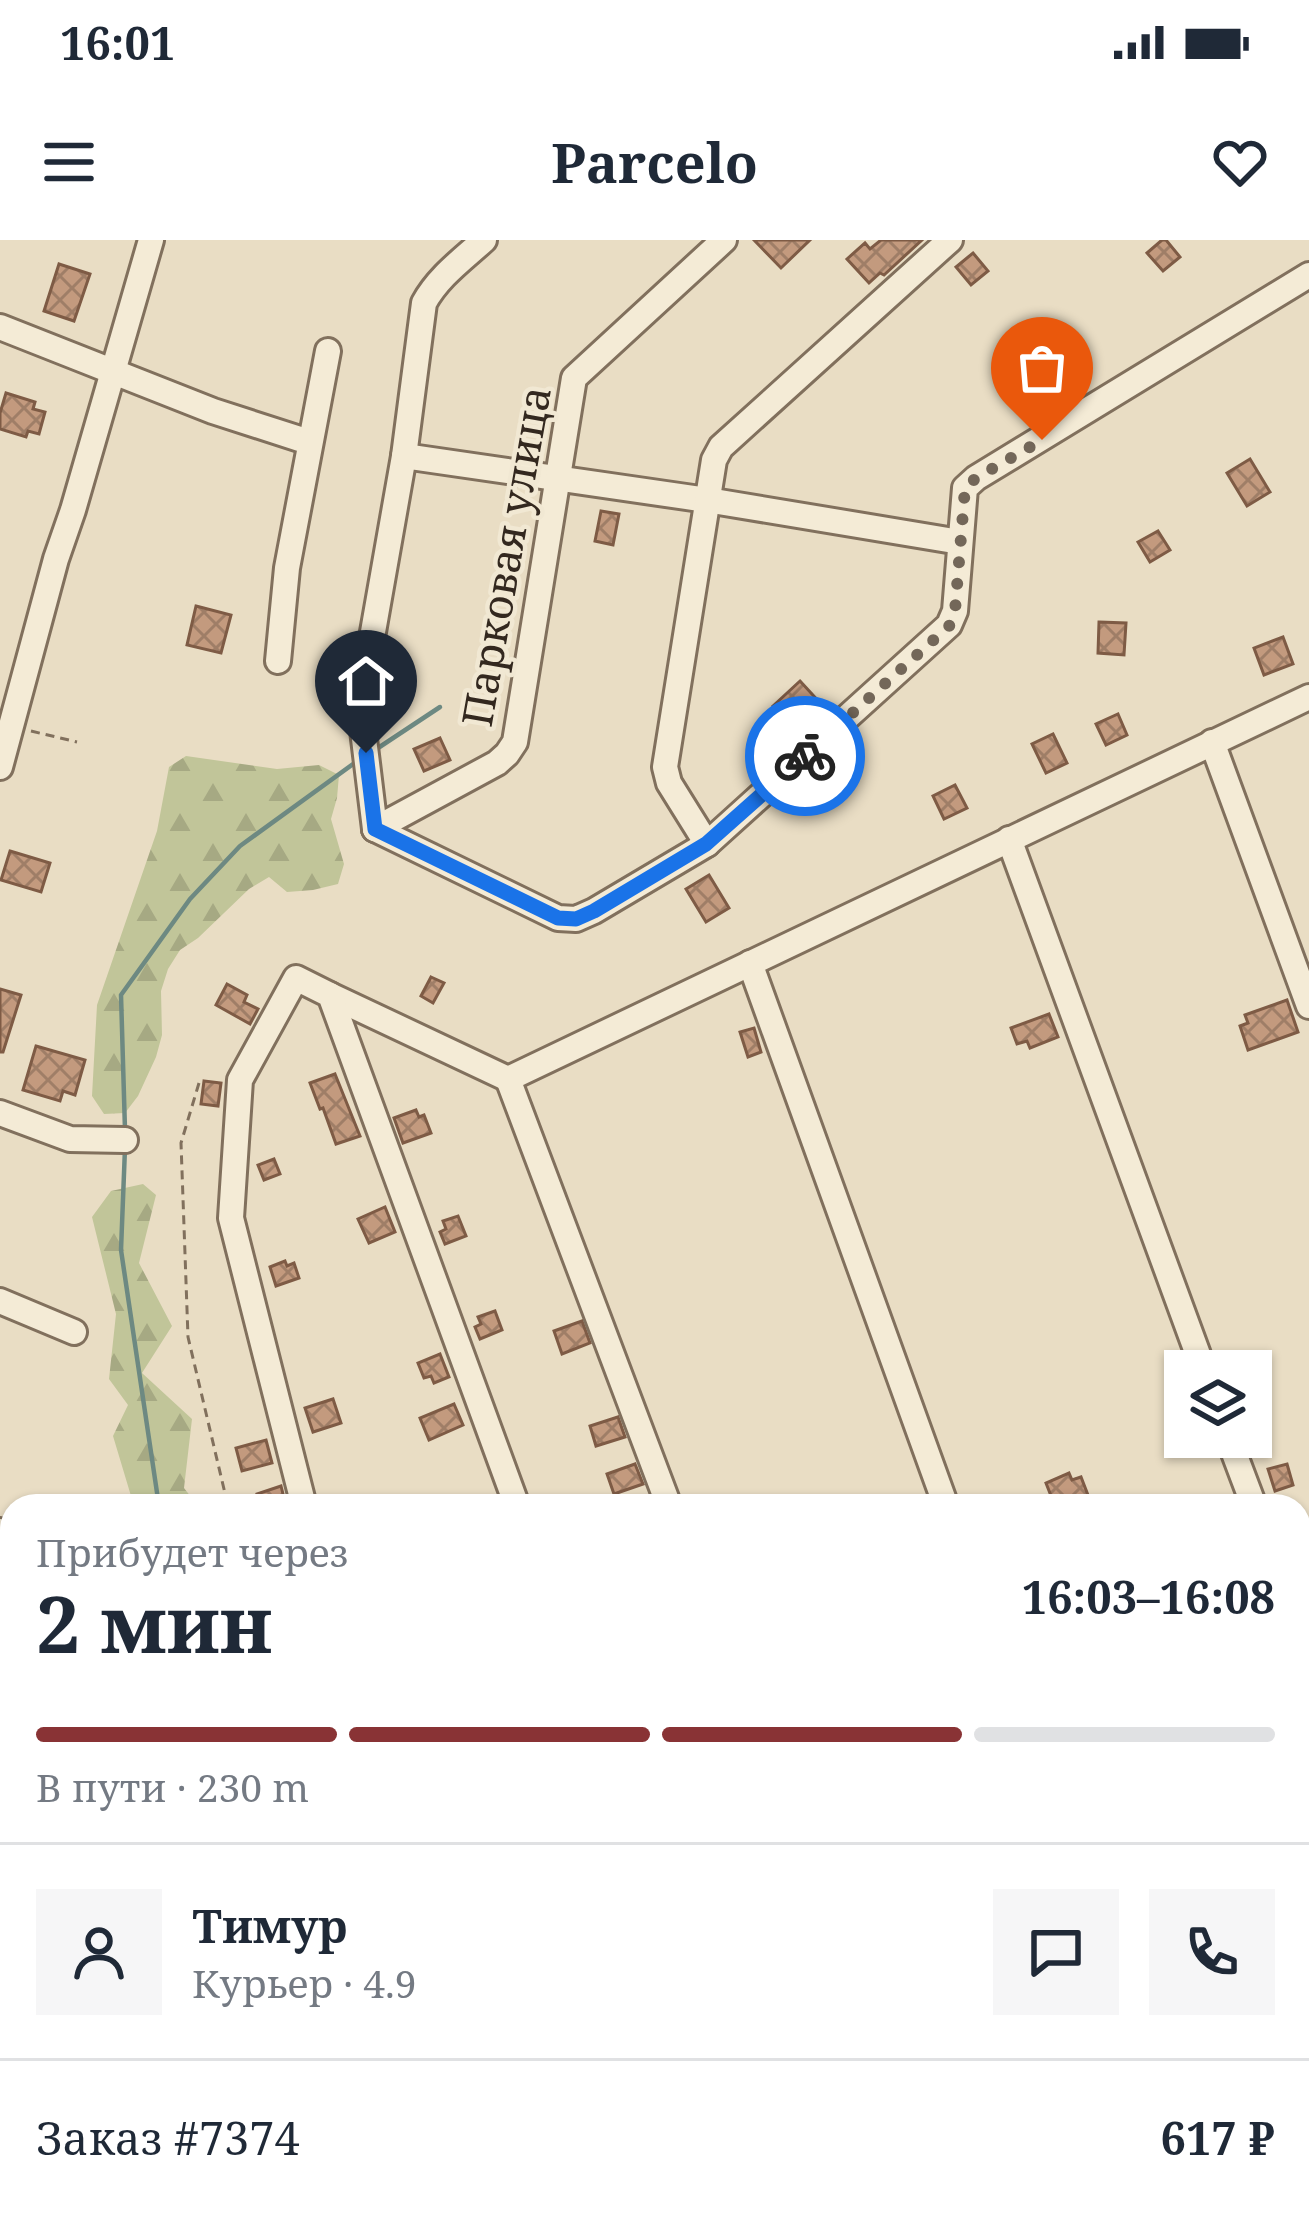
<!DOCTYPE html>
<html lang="ru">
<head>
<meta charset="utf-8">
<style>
  body { margin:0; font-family:"Noto Serif",serif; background:#f6f6f7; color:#1f2937; height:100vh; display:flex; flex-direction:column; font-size:45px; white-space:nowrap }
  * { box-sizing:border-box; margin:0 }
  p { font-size:39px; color:#747a83 }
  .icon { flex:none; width:66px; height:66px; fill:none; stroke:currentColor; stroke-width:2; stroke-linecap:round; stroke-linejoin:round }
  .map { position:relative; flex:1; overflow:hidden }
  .details { position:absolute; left:0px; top:1254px; width:1311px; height:744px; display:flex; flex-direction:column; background:#fff; border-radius:36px 36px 0 0; box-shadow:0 3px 9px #0004 }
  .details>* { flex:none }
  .buttons { position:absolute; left:1164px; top:1110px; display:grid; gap:24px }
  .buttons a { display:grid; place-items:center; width:108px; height:108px; border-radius:0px; background:#fff; box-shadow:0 3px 9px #0004; font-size:60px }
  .pin { position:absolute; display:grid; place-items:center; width:102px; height:102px; color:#fff; margin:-123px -51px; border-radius:50% 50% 50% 0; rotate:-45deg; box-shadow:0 0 12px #0007 }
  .pin .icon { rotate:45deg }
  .courier { position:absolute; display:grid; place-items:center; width:120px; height:120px; margin:-60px; border:9px solid #1a73e8; border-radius:50%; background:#fff; color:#222; box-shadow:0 3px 15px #0007 }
  .headline em { font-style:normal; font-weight:700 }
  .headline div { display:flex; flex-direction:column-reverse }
  .headline { display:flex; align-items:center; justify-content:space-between; height:204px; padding:0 36px }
  h1 { font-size:78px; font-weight:700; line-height:90px }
  .bar { display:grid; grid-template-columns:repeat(4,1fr); gap:18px 12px; align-content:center; height:144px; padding:0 36px }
  .bar i { height:15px; border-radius:9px; background:#e0e1e3 }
  .bar .current { background:#893335 }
  .bar p { grid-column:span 4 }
  .line { display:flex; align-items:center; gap:30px; padding:0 36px; border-top:3px solid #e0e1e3 }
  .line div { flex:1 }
  .round { display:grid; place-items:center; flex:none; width:126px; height:126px; border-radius:0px; background:#f6f6f7 }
  .status { display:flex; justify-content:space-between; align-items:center; height:84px; padding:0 60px; background:#fff; direction:ltr }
  .status svg { height:33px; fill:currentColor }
  header { display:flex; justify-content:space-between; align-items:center; height:156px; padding:0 36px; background:#fff; font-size:54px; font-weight:700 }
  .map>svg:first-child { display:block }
  .forest { fill:url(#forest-firs) }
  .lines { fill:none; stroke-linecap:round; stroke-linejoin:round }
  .stream { stroke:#6d8982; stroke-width:4.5 }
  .building { fill:url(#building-cross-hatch); stroke:#7e5b45; stroke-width:3 }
  .minor-casing { stroke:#81705d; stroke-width:30 }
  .path { stroke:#81705d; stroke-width:3; stroke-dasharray:9 6; stroke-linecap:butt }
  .minor { stroke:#f4ebd6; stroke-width:24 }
  .done { stroke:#736759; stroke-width:12; stroke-dasharray:0 21.6 }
  .route { stroke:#1a73e8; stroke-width:15 }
  .labels { text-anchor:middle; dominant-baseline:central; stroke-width:9; stroke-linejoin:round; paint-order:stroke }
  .street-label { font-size:42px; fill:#33281f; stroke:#f1e8d3 }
</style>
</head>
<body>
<div class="status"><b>16:01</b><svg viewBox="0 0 49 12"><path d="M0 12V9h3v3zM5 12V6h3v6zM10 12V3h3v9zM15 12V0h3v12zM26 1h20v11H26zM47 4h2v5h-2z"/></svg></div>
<header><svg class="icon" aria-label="menu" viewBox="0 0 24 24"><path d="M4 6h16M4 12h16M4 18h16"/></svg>Parcelo<svg class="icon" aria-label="heart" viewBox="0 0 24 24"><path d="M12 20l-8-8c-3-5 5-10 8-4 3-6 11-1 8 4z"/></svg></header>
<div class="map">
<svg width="1309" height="1998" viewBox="0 0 1309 1998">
  <defs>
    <pattern id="forest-firs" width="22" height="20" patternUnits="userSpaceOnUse" patternTransform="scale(3)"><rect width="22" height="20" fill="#c1c599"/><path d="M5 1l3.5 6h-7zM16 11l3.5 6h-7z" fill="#a6a983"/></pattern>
    <pattern id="building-cross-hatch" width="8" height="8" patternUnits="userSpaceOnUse" patternTransform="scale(3)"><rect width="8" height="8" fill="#c39a7e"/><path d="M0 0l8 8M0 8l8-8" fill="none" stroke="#9f7e67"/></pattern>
  </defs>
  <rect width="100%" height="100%" fill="#e9ddc4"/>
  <!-- forest -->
  <g class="forest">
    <polygon points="186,516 277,529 319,525 339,535 337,558 331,579 344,624 338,644 313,650 287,652 269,637 249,649 198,698 180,710 168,729 161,751 162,795 156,817 138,856 125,873 104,874 92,856 97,765 157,591 169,527"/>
    <polygon points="143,944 156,955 139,1023 172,1086 142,1133 192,1179 184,1248 198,1266 134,1266 113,1196 128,1165 109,1139 116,1074 92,977 111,951"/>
  </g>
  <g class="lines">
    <!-- stream -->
    <g class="stream">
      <polyline points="375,510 440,467"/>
      <polyline points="125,890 121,755 190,659 240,606 360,519"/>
      <polyline points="125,908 121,1010 159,1266"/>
      <polyline points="0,1706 12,1693"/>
    </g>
  </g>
  <!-- building -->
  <g class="building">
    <polygon points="754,0 810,0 781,28"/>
    <polygon points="881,0 922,0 884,35 880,33 869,43 847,19 865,3 870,9"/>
    <polygon points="1162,0 1166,0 1180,17 1163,31 1147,13"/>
    <polygon points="973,13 988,31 971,45 956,27"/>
    <polygon points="59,24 90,34 74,81 44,71"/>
    <polygon points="1048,127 1065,147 1049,160 1032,141"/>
    <polygon points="6,153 35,162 33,169 45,172 39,194 28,191 26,197 0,189 0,173"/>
    <polygon points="1250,219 1270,252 1247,266 1227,233"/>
    <polygon points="601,271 619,274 613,305 595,301"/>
    <polygon points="1158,291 1170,310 1150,322 1138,302"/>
    <polygon points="196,366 231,375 221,413 187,405"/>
    <polygon points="1099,382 1126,383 1124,415 1098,413"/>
    <polygon points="1283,397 1293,424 1264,435 1254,408"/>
    <polygon points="800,441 824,467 796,491 773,466"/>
    <polygon points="1118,474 1127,495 1106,505 1096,484"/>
    <polygon points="1053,494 1067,523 1046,533 1032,504"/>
    <polygon points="440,498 450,520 424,531 414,509"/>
    <polygon points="955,545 967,568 944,579 933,556"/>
    <polygon points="10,611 50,623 41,652 1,640"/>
    <polygon points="709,635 729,668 706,682 686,649"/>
    <polygon points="431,737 444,743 433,763 421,756"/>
    <polygon points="227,744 247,755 244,762 258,769 250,784 216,765"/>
    <polygon points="0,749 21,755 3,812 0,812"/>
    <polygon points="1287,760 1298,792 1248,810 1240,786 1248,783 1245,775"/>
    <polygon points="1049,774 1058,797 1030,808 1027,801 1017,804 1011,788"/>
    <polygon points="754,788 761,812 748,817 740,792"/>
    <polygon points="36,806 85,820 75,855 63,851 60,861 23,850"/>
    <polygon points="335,834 360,896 336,904 323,868 320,869 310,843"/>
    <polygon points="204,841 221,843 218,866 201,864"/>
    <polygon points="416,870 419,877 424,875 431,893 403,903 394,878"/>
    <polygon points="274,919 280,934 264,940 258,925"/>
    <polygon points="385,967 395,992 369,1003 358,979"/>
    <polygon points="458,976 466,996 445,1004 440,992 446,989 443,981"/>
    <polygon points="285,1021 287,1026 294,1023 299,1038 276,1046 270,1027"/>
    <polygon points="495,1071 502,1090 480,1099 475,1087 481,1084 478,1077"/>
    <polygon points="582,1081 590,1103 562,1114 554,1091"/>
    <polygon points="440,1114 449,1137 434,1143 431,1136 424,1138 418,1123"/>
    <polygon points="333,1159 341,1183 313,1192 305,1168"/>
    <polygon points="454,1164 463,1185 429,1200 420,1178"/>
    <polygon points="618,1177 625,1197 596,1206 590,1186"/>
    <polygon points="266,1200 272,1223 242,1231 236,1208"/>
    <polygon points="635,1224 643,1244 614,1254 607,1234"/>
    <polygon points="1287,1224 1293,1245 1275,1251 1268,1229"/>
    <polygon points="1069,1233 1072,1240 1081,1237 1091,1263 1084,1266 1055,1266 1046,1243"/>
    <polygon points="281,1246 286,1266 260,1266 257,1254"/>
  </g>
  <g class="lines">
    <defs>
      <g id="minor">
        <polyline points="0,87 213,171 309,202"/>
        <polyline points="404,216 707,260 960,302"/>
        <polyline points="278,421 287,328 328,111"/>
        <polyline points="1212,502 1309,766"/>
        <polyline points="0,527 56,319 73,270 151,0"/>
        <polyline points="375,589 558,678 576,679 594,671 707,604 949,385 955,371 965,248 976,238 1309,35"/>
        <polyline points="375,589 497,523 507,514 515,502 574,138 724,0"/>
        <path d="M375,589L361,474L367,426L404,216L424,63C438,37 462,20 484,0"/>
        <polyline points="1009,599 1204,1131"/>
        <polyline points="707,604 669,543 665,527 714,220 721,207 950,0"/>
        <polyline points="750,723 946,1266"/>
        <polyline points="330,755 508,839 1309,457"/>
        <polyline points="508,839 669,1266"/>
        <polyline points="0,873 70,899 125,900"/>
        <polyline points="0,1061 74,1092"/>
        <polyline points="1228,1197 1254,1266"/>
        <polyline points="304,1266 231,978 240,840 296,738 330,755 517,1266"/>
        <polyline points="0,1291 12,1298"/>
        <polyline points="1299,1389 1309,1417"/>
        <polyline points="0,1531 12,1519"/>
        <polyline points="0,1756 12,1776"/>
        <polyline points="1299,1827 1309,1853"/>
        <polyline points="0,1891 12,1909"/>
        <polyline points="64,1986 72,1998"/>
        <polyline points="146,1986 154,1998"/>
        <polyline points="538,1986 543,1998"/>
        <polyline points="779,1986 783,1998"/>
        <polyline points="939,1986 943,1998"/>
        <polyline points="1143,1986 1147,1998"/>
        <polyline points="833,1998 865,1986"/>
      </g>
    </defs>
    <!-- minor casing -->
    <use href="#minor" class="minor-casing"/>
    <!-- path -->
    <g class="path">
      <polyline points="31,491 77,502"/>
      <polyline points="199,843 181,903 188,1097 228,1266"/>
      <polyline points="0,1819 12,1800"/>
    </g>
    <!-- minor -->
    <use href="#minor" class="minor"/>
  </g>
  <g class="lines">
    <!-- done -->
    <polyline class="done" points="805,516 950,385 955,371 965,248 976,238 1042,200"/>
    <!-- route -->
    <polyline class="route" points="366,513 375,589 558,678 576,679 594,671 706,604 805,516"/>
  </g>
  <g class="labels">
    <!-- street labels -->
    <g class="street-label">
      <text transform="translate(505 316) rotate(-80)">Парковая улица</text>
    </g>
  </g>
</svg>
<div class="buttons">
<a><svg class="icon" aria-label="layers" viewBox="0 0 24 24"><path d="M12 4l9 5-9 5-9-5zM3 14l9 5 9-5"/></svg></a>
</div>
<div class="pin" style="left:1042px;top:200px;background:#ea580c"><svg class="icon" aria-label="bag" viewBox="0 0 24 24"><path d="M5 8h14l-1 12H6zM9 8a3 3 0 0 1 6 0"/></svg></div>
<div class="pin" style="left:366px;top:513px;background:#1f2937"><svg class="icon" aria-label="home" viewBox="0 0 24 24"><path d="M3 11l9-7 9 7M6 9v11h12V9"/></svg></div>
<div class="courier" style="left:805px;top:516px"><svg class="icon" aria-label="bike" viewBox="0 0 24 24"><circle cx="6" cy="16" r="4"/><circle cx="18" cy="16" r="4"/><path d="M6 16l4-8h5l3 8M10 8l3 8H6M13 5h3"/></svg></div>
<section class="details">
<div class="headline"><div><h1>2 мин</h1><p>Прибудет через</p></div><em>16:03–16:08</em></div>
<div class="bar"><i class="current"></i><i class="current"></i><i class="current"></i><i></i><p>В пути · 230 m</p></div>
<div class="line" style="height:216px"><a class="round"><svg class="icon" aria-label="person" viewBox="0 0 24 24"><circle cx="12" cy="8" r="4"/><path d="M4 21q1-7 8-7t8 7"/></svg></a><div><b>Тимур</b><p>Курьер · 4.9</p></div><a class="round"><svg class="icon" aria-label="chat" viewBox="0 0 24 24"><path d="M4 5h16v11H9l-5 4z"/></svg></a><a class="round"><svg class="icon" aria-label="phone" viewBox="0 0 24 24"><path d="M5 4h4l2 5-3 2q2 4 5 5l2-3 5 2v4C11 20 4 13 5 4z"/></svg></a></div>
<div class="line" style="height:156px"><div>Заказ #7374</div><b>617 ₽</b></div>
</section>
</div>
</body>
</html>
